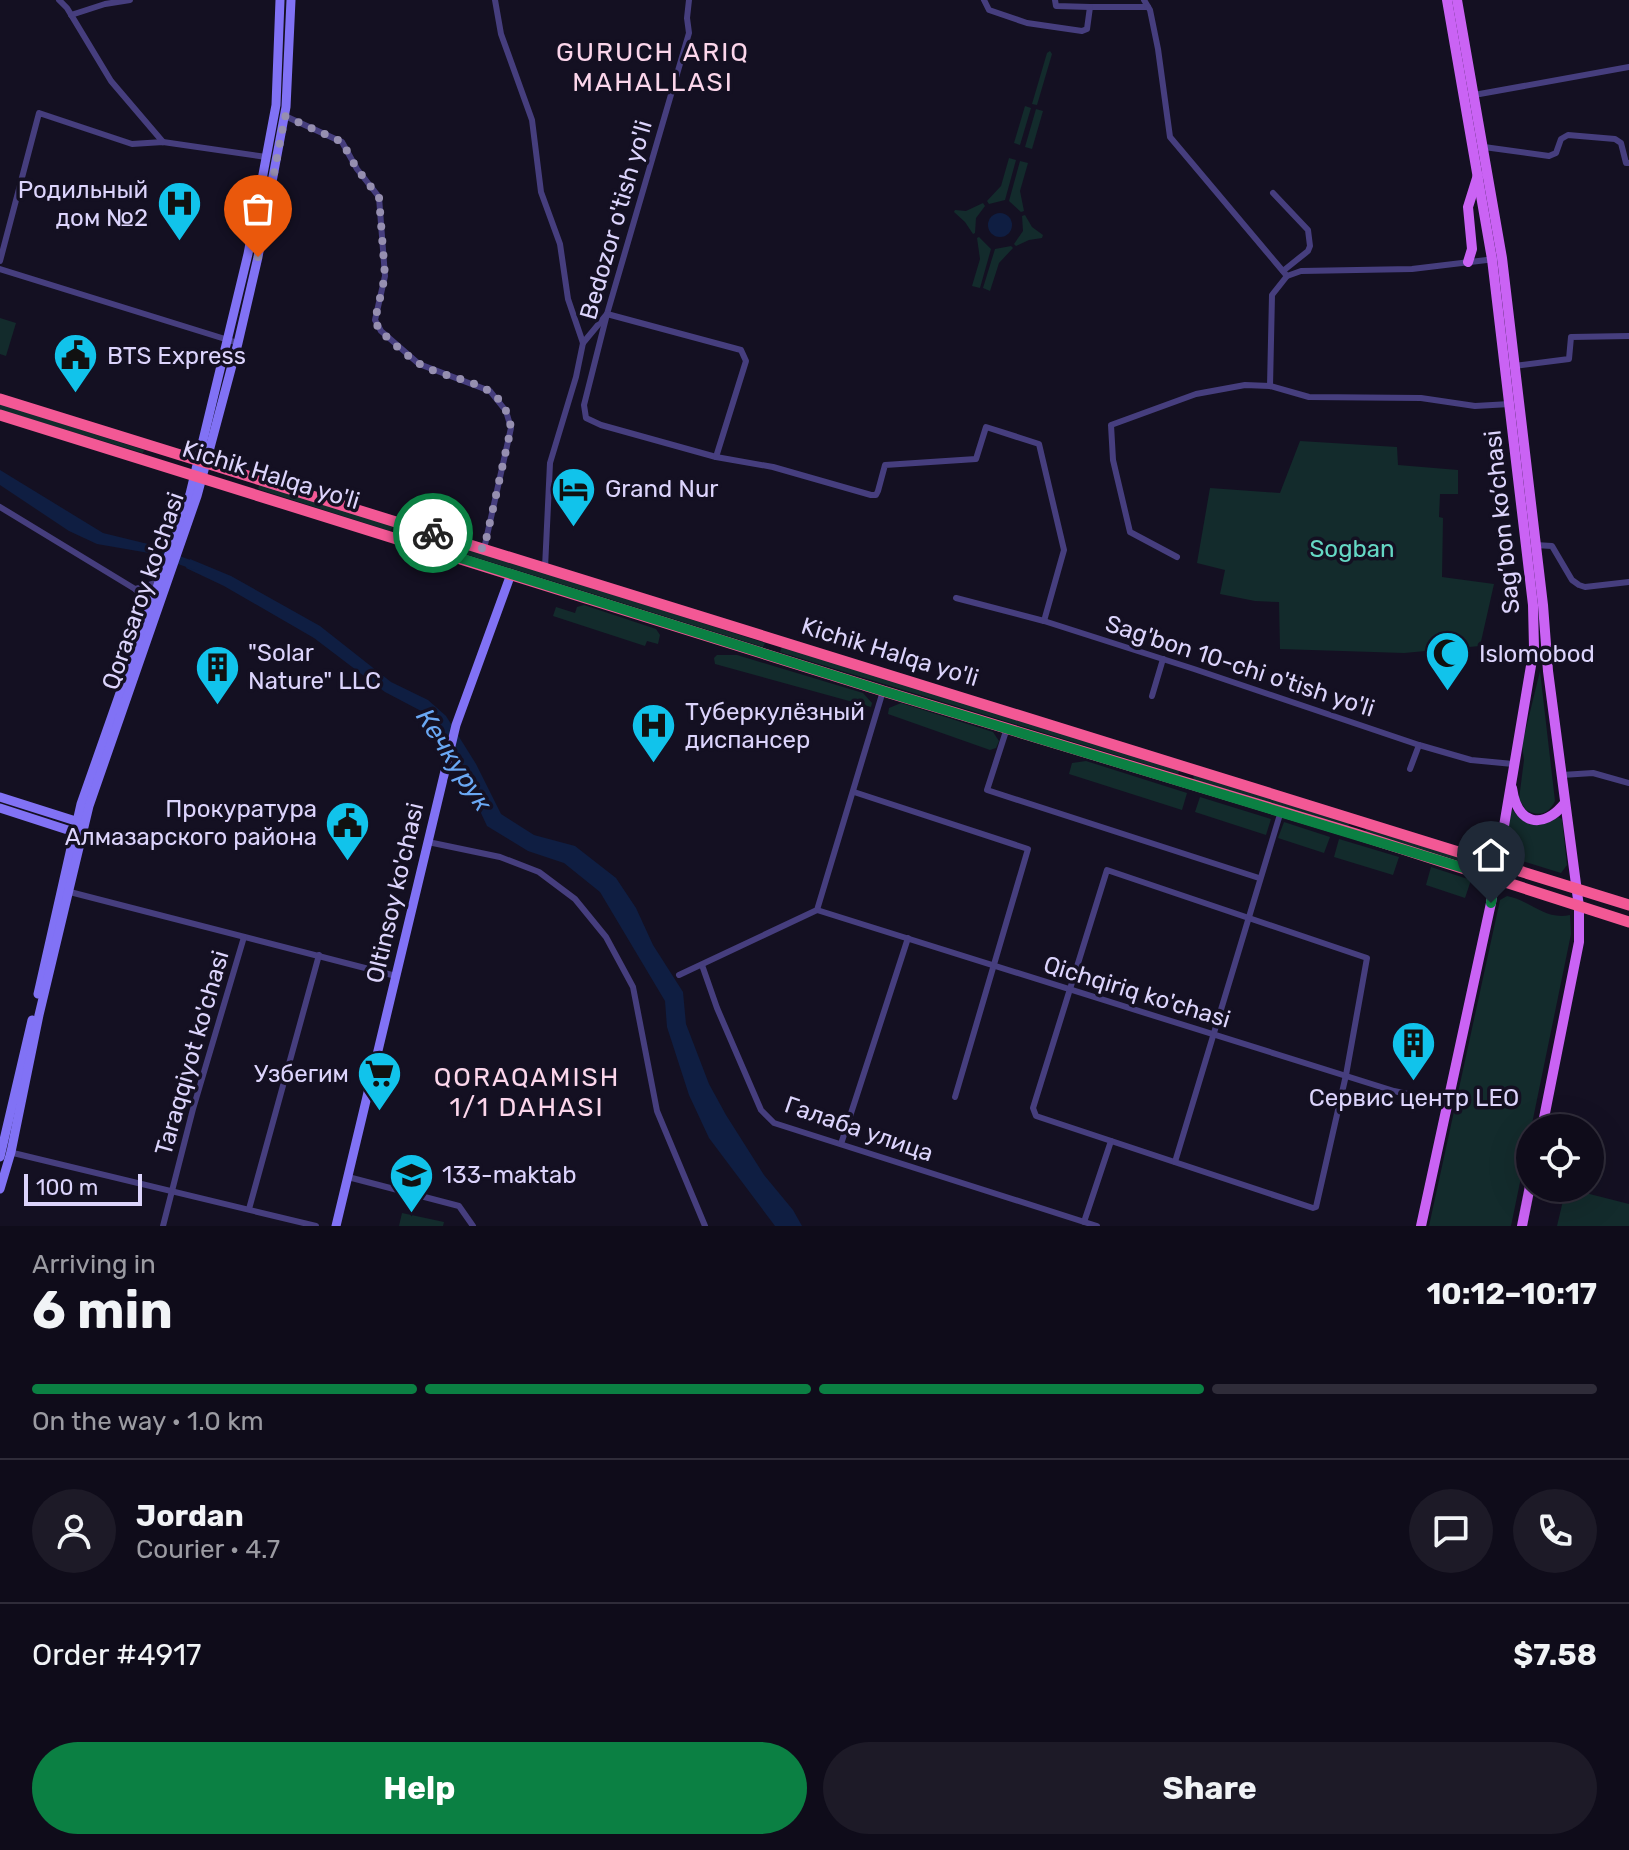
<!DOCTYPE html>
<html lang="en">
<head>
<meta charset="utf-8">
<style>
  body { margin:0; font-family:Rubik,sans-serif; background:#1d1a27; color:#f1f3f6; height:100vh; display:flex; flex-direction:column; font-size:30px; white-space:nowrap }
  * { box-sizing:border-box; margin:0 }
  p { font-size:26px; color:#9b9ba2 }
  .icon { flex:none; width:44px; height:44px; fill:none; stroke:currentColor; stroke-width:2; stroke-linecap:round; stroke-linejoin:round }
  .map { position:relative; height:1226px; overflow:hidden }
  .drawer { display:flex; flex-direction:column; background:#0f0c1a; flex:1 }
  .drawer>* { flex:none }
  .buttons { position:absolute; left:1516px; top:1114px; display:grid; gap:16px }
  .buttons a { display:grid; place-items:center; width:88px; height:88px; border-radius:50%; background:#0f0c1a; box-shadow:0 8px 32px #0002,0 0 0 2px #2f2c39; font-size:40px }
  .scale { position:absolute; left:24px; bottom:20px; width:118px; box-sizing:border-box; padding-left:8px; border:4px solid #dcd4fc; border-top:0; font-size:22px; line-height:28px; white-space:nowrap; color:#dcd4fc; -webkit-text-stroke:6px #141022; paint-order:stroke }
  .pin { position:absolute; display:grid; place-items:center; width:68px; height:68px; color:#fff; margin:-82px -34px; border-radius:50% 50% 50% 0; rotate:-45deg; box-shadow:0 0 8px #0007 }
  .pin .icon { rotate:45deg }
  .courier { position:absolute; display:grid; place-items:center; width:80px; height:80px; margin:-40px; border:6px solid #0b8043; border-radius:50%; background:#fff; color:#222; box-shadow:0 2px 10px #0007 }
  .summary em { font-style:normal; font-weight:700 }
  .summary div { display:flex; flex-direction:column-reverse }
  .summary { display:flex; align-items:center; justify-content:space-between; height:136px; padding:0 32px }
  h1 { font-size:52px; font-weight:700; line-height:60px }
  .bar { display:grid; grid-template-columns:repeat(4,1fr); gap:12px 8px; align-content:center; height:96px; padding:0 32px }
  .bar i { height:10px; border-radius:6px; background:#2f2c39 }
  .bar .active { background:#0b8043 }
  .bar p { grid-column:span 4 }
  .line { display:flex; align-items:center; gap:20px; padding:0 32px; border-top:2px solid #2f2c39 }
  .line div { flex:1 }
  .round { display:grid; place-items:center; flex:none; width:84px; height:84px; border-radius:42px; background:#1d1a27 }
  .cta { display:flex; gap:16px; margin-top:auto; padding:16px 32px }
  .cta a { flex:1; height:92px; border-radius:48px; background:#0b8043; color:#fff; font-size:32px; font-weight:700; line-height:92px; text-align:center }
  .cta a+a { background:#1d1a27; color:#f1f3f6 }
  .map>svg:first-child { display:block }
  .green { fill:#132b2c }
  .water { fill:#0f1e42 }
  .lines { fill:none; stroke-linecap:round; stroke-linejoin:round }
  .canal { stroke:#0f1e42; stroke-width:8 }
  .street { stroke:#463e7e; stroke-width:6 }
  .secondary { stroke:#8172f5; stroke-width:9 }
  .primary { stroke:#ca63f4; stroke-width:10 }
  .highway { stroke:#f35895; stroke-width:11 }
  .done { stroke:#968fb0; stroke-width:8; stroke-dasharray:0 14.4 }
  .route { stroke:#0b8043; stroke-width:10 }
  .labels { text-anchor:middle; dominant-baseline:central; stroke-width:7; stroke-linejoin:round; paint-order:stroke }
  .poi-label { font-size:24px; fill:#dcd4fc; stroke:#141022; text-anchor:start }
  .street-label { font-size:24px; fill:#dcd4fc; stroke:#141022 }
  .park-label { font-size:24px; fill:#65d7c4; stroke:#141022 }
  .neighbourhood-label { font-size:26px; letter-spacing:2px; fill:#fcd6eb; stroke:#141022 }
  .water-label { font-size:26px; font-style:italic; fill:#6aa8f4; stroke:#141022 }
</style>
</head>
<body>
<div class="map">
<svg width="1629" height="1226" viewBox="0 0 1629 1226">
  <rect width="100%" height="100%" fill="#141022"/>
  <!-- green -->
  <g class="green">
    <polygon points="1050,51 1052,54 1037,105 1032,104 1047,53"/>
    <polygon points="1025,106 1031,108 1020,145 1014,143"/>
    <polygon points="1036,109 1043,111 1032,149 1025,147"/>
    <polygon points="1009,158 1016,160 1005,200 989,204 987,201 1001,186"/>
    <polygon points="1020,161 1028,163 1020,191 1024,211 1021,212 1009,201"/>
    <polygon points="983,203 985,206 976,218 975,233 973,234 965,222 954,212 955,210 966,211"/>
    <polygon points="1025,215 1032,227 1043,235 1042,238 1029,240 1016,246 1014,244 1023,231 1022,216"/>
    <polygon points="979,237 991,249 980,288 972,286 980,259 977,238"/>
    <polygon points="1011,246 1013,248 999,263 990,291 983,288 995,249"/>
    <polygon points="0,318 16,323 6,356 0,354"/>
    <polygon points="0,404 144,450 143,453 0,410"/>
    <polygon points="1300,441 1397,447 1398,465 1458,470 1458,494 1440,494 1439,517 1443,518 1442,577 1494,584 1480,646 1404,653 1280,649 1279,602 1255,601 1220,594 1225,570 1197,563 1210,488 1280,493"/>
    <polygon points="260,483 394,525 390,531 258,489"/>
    <polygon points="414,531 765,643 763,647 411,537"/>
    <polygon points="584,605 656,629 660,635 658,644 647,641 645,646 553,616 556,607 575,613 577,607"/>
    <polygon points="782,647 1180,769 1178,774 780,652"/>
    <polygon points="717,655 737,655 863,693 872,703 871,707 715,664 714,658"/>
    <path d="M1540,671L1555,801C1549,814 1538,817 1526,810L1519,799L1524,760L1522,745Z"/>
    <polygon points="901,703 993,732 999,741 996,748 990,750 888,714 889,708"/>
    <polygon points="1086,761 1187,793 1182,810 1069,774 1072,763"/>
    <polygon points="1194,774 1350,822 1348,828 1193,780"/>
    <polygon points="1200,797 1271,819 1266,835 1195,812"/>
    <path d="M1512,809C1524,826 1540,829 1558,817L1562,819L1567,865L1561,873L1506,856L1505,846Z"/>
    <polygon points="1284,822 1330,837 1324,853 1278,838"/>
    <polygon points="1366,827 1476,861 1474,866 1365,833"/>
    <polygon points="1339,839 1399,857 1393,875 1334,857"/>
    <polygon points="1431,867 1471,880 1465,898 1426,885"/>
    <path d="M1507,896C1529,900 1546,921 1570,915L1571,934L1511,1226H1429L1500,900Z"/>
    <polygon points="1566,1188 1629,1204 1629,1226 1557,1226"/>
    <polygon points="402,1213 444,1222 443,1226 399,1226"/>
  </g>
  <!-- water -->
  <g class="water">
    <circle cx="1000" cy="225" r="12"/>
    <polygon points="0,470 103,533 152,545 149,553 97,544 69,531 0,485"/>
    <polygon points="190,559 231,576 320,626 391,682 428,700 446,716 476,764 501,814 534,835 575,846 616,878 636,908 653,945 683,992 686,1024 709,1084 726,1115 764,1175 793,1210 802,1226 775,1226 709,1138 689,1095 667,1027 665,1001 600,892 564,863 528,851 487,826 462,772 435,726 423,712 385,692 314,638 224,586 186,568"/>
  </g>
  <g class="lines">
    <!-- canal -->
    <polyline class="canal" points="143,547 198,567"/>
    <!-- street -->
    <g class="street">
      <polyline points="59,0 67,8 111,81 163,142"/>
      <polyline points="495,0 501,34 532,120 541,192 560,244 568,299 583,343 576,377 550,463 545,568"/>
      <polyline points="689,0 687,18 689,33 607,314 584,405 586,418 601,425 716,457 773,467 871,495 876,495 878,491 885,465 976,459 986,427 1039,444 1064,550 1044,621"/>
      <polyline points="984,0 989,10 1027,23 1082,31 1087,29 1090,7 1148,7"/>
      <polyline points="1055,0 1056,6 1090,7"/>
      <polyline points="1144,0 1150,10 1158,49 1170,137 1287,276"/>
      <polyline points="71,15 105,4 130,0"/>
      <polyline points="1474,95 1629,67"/>
      <polyline points="285,116 342,142 357,169 379,197 385,276 375,320 381,331 419,364 490,391 506,411 511,428 484,549"/>
      <polyline points="1484,147 1549,156 1556,153 1561,139 1568,135 1615,139 1621,143 1626,163 1629,163"/>
      <polyline points="1273,193 1308,230 1310,246 1308,251 1283,271"/>
      <polyline points="0,261 39,113 132,144 163,142 266,157"/>
      <polyline points="0,269 238,343"/>
      <polyline points="583,343 607,314 741,350 746,361 716,457"/>
      <polyline points="1514,366 1569,359 1571,337 1629,336"/>
      <polyline points="1270,386 1272,295 1287,276 1301,271 1412,269 1495,259"/>
      <polyline points="0,507 135,589 150,604"/>
      <polyline points="1535,545 1552,546 1572,580 1579,585 1585,587 1629,582"/>
      <polyline points="1177,557 1130,532 1113,460 1111,425 1196,394 1245,385 1270,386 1309,397 1421,398 1475,406 1510,404"/>
      <polyline points="135,589 158,582"/>
      <polyline points="956,598 1044,621 1194,669 1419,745 1471,760 1513,764"/>
      <polyline points="1152,696 1163,659"/>
      <polyline points="1007,728 987,790 1259,878"/>
      <polyline points="1410,769 1419,745"/>
      <polyline points="1562,775 1593,773 1629,783"/>
      <polyline points="854,792 1028,849 955,1097"/>
      <polyline points="428,842 500,857 539,872 575,899 606,937 633,987 657,1111 705,1226"/>
      <polygon points="1107,870 1367,958 1346,1075 1316,1207 1313,1208 1036,1116 1033,1108"/>
      <polyline points="66,891 396,976"/>
      <polyline points="817,910 1394,1091 1448,1103"/>
      <polyline points="702,965 717,1008 761,1110 774,1123 1097,1226"/>
      <polyline points="679,975 817,910 883,691"/>
      <polyline points="841,1144 908,938"/>
      <polyline points="9,1152 316,1226"/>
      <polyline points="1175,1162 1281,811"/>
      <polyline points="348,1177 459,1206 473,1226"/>
      <polyline points="249,1209 319,955"/>
      <polyline points="1084,1222 1111,1141"/>
      <polyline points="163,1226 193,1109 244,937"/>
    </g>
    <!-- secondary -->
    <g class="secondary">
      <polyline points="0,797 82,823"/>
      <polyline points="0,808 77,833"/>
      <polyline points="38,994 81,804 190,494 248,254 276,105 280,0"/>
      <polyline points="0,1157 32,1020"/>
      <polyline points="0,1189 11,1152 39,1015 89,806 197,496 238,343 258,257 286,107 291,0"/>
      <polyline points="336,1226 456,725 511,574"/>
    </g>
    <!-- primary -->
    <g class="primary">
      <polyline points="1457,0 1502,258 1543,605 1548,671 1579,907 1579,942 1542,1128"/>
      <polyline points="1468,262 1472,249 1468,207 1478,175"/>
      <path d="M1512,788C1517,824 1542,831 1565,803"/>
      <polyline points="1421,1226 1491,903 1534,648 1533,605 1492,259 1447,0"/>
      <polyline points="1522,1226 1530,1186"/>
    </g>
    <!-- highway -->
    <g class="highway">
      <polyline points="0,399 1629,905"/>
      <polyline points="0,415 883,691 1356,834 1629,922"/>
    </g>
  </g>
  <g class="lines">
    <!-- done -->
    <path class="done" d="M258,257L285,116L342,142L357,169L379,197L385,276L375,320C378,330 386,336 394,344C404,352 413,361 425,367C461,384 503,379 511,428L484,549L433,533"/>
    <!-- route -->
    <polyline class="route" points="433,533 405,525 400,539 883,691 1477,872 1495,878 1491,903"/>
  </g>
  <!-- icons -->
  <defs>
    <symbol id="hospital-pin" viewBox="-11 -11 22 30"><path d="M0 17L-7.5 6A9.5 9.5 0 1 1 7.5 6Z" fill="#11c3eb" stroke="#141022"/><path d="M-5-5h3v3.5h4V-5h3V5h-3V1.5h-4V5h-3Z" fill="#111"/></symbol>
    <symbol id="civic-pin" viewBox="-11 -11 22 30"><path d="M0 17L-7.5 6A9.5 9.5 0 1 1 7.5 6Z" fill="#11c3eb" stroke="#141022"/><path d="M-.6-6.5H3V-4.5H.6V-3L4-1V1h2V6H-6V1h2V-1L-.6-3ZM-1.2 2.5V6h2.4V2.5Z" fill="#111"/></symbol>
    <symbol id="hotel-pin" viewBox="-11 -11 22 30"><path d="M0 17L-7.5 6A9.5 9.5 0 1 1 7.5 6Z" fill="#11c3eb" stroke="#141022"/><path d="M-6-4.5h1.5V1H6V5H4.5V3h-9V5H-6ZM-4 0a1.8 1.8 0 1 1 3.6 0ZM.5 0V-2.5h3Q6-2.5 6 0Z" fill="#111"/></symbol>
    <symbol id="mosque-pin" viewBox="-11 -11 22 30"><path d="M0 17L-7.5 6A9.5 9.5 0 1 1 7.5 6Z" fill="#11c3eb" stroke="#141022"/><path d="M3.5-4.9A6 6 0 1 0 3.5 4.9A5 5 0 1 1 3.5-4.9Z" fill="#111"/></symbol>
    <symbol id="building-pin" viewBox="-11 -11 22 30"><path d="M0 17L-7.5 6A9.5 9.5 0 1 1 7.5 6Z" fill="#11c3eb" stroke="#141022"/><path d="M-4-6H4V6H1V3H-1V6H-4ZM-2.5-4.3h1.7v1.8h-1.7ZM.8-4.3h1.7v1.8H.8ZM-2.5-1h1.7V.8h-1.7ZM.8-1h1.7V.8H.8Z" fill="#111"/></symbol>
    <symbol id="supermarket-pin" viewBox="-11 -11 22 30"><path d="M0 17L-7.5 6A9.5 9.5 0 1 1 7.5 6Z" fill="#11c3eb" stroke="#141022"/><path d="M-6-5.5h2.5l.6 2H6L4.5 2H-2.5L-4.4-4H-6ZM-1.5 3.2a1.3 1.3 0 1 0 .1 0ZM3 3.2a1.3 1.3 0 1 0 .1 0Z" fill="#111"/></symbol>
    <symbol id="school-pin" viewBox="-11 -11 22 30"><path d="M0 17L-7.5 6A9.5 9.5 0 1 1 7.5 6Z" fill="#11c3eb" stroke="#141022"/><path d="M0-5L7-2L0 1L-7-2ZM-4 1L0 2.5L4 1V4Q0 6-4 4Z" fill="#111"/></symbol>
  </defs>
  <g fill-rule="evenodd">
    <use href="#hospital-pin" x="154" y="178" width="51" height="69"/>
    <use href="#civic-pin" x="50" y="330" width="51" height="69"/>
    <use href="#hotel-pin" x="548" y="464" width="51" height="69"/>
    <use href="#mosque-pin" x="1422" y="628" width="51" height="69"/>
    <use href="#building-pin" x="192" y="642" width="51" height="69"/>
    <use href="#hospital-pin" x="628" y="700" width="51" height="69"/>
    <use href="#civic-pin" x="322" y="798" width="51" height="69"/>
    <use href="#building-pin" x="1388" y="1018" width="51" height="69"/>
    <use href="#supermarket-pin" x="354" y="1048" width="51" height="69"/>
    <use href="#school-pin" x="386" y="1150" width="51" height="69"/>
  </g>
  <g class="labels">
    <!-- poi labels -->
    <g class="poi-label">
      <text x="148" y="190" text-anchor="end">Родильный<tspan x="148" dy="28">дом №2</tspan></text>
      <text x="107" y="356">BTS Express</text>
      <text x="605" y="489">Grand Nur</text>
      <text x="248" y="653">"Solar<tspan x="248" dy="28">Nature" LLC</tspan></text>
      <text x="1479" y="654">Islomobod</text>
      <text x="685" y="712">Туберкулёзный<tspan x="685" dy="28">диспансер</tspan></text>
      <text x="317" y="809" text-anchor="end">Прокуратура<tspan x="317" dy="28">Алмазарского района</tspan></text>
      <text x="349" y="1074" text-anchor="end">Узбегим</text>
      <text x="1414" y="1098" text-anchor="middle">Сервис центр LEO</text>
      <text x="442" y="1175">133-maktab</text>
    </g>
    <!-- street labels -->
    <g class="street-label">
      <text transform="translate(616 220) rotate(-74)">Bedozor o'tish yo'li</text>
      <text transform="translate(271 475) rotate(17)">Kichik Halqa yo'li</text>
      <text transform="translate(1502 522) rotate(-96)">Sag’bon ko’chasi</text>
      <text transform="translate(143 591) rotate(-71)">Qorasaroy ko'chasi</text>
      <text transform="translate(890 652) rotate(17)">Kichik Halqa yo'li</text>
      <text transform="translate(1240 666) rotate(18)">Sag'bon 10-chi o'tish yo'li</text>
      <text transform="translate(395 893) rotate(-77)">Oltinsoy ko'chasi</text>
      <text transform="translate(1137 992) rotate(17)">Qichqiriq ko'chasi</text>
      <text transform="translate(192 1053) rotate(-74)">Taraqqiyot ko'chasi</text>
      <text transform="translate(859 1129) rotate(19)">Галаба улица</text>
    </g>
    <!-- park labels -->
    <g class="park-label">
      <text x="1352" y="549">Sogban</text>
    </g>
    <!-- neighbourhood labels -->
    <g class="neighbourhood-label">
      <text x="653" y="52">GURUCH ARIQ<tspan x="653" dy="30">MAHALLASI</tspan></text>
      <text x="527" y="1077">QORAQAMISH<tspan x="527" dy="30">1/1 DAHASI</tspan></text>
    </g>
    <!-- water labels -->
    <g class="water-label">
      <text transform="translate(454 760) rotate(57)">Кечкурук</text>
    </g>
  </g>
</svg>
<div class="buttons">
<a><svg class="icon" aria-label="locate" viewBox="0 0 24 24"><circle cx="12" cy="12" r="6"/><path d="M12 2v4M12 18v4M2 12h4M18 12h4"/></svg></a>
</div>
<div class="scale">100 m</div>
<div class="pin" style="left:258px;top:257px;background:#ea580c"><svg class="icon" aria-label="bag" viewBox="0 0 24 24"><path d="M5 8h14l-1 12H6zM9 8a3 3 0 0 1 6 0"/></svg></div>
<div class="pin" style="left:1491px;top:903px;background:#1f2937"><svg class="icon" aria-label="home" viewBox="0 0 24 24"><path d="M3 11l9-7 9 7M6 9v11h12V9"/></svg></div>
<div class="courier" style="left:433px;top:533px"><svg class="icon" aria-label="bike" viewBox="0 0 24 24"><circle cx="6" cy="16" r="4"/><circle cx="18" cy="16" r="4"/><path d="M6 16l4-8h5l3 8M10 8l3 8H6M13 5h3"/></svg></div>
</div>
<section class="drawer">
<div class="summary"><div><h1>6 min</h1><p>Arriving in</p></div><em>10:12–10:17</em></div>
<div class="bar"><i class="active"></i><i class="active"></i><i class="active"></i><i></i><p>On the way · 1.0 km</p></div>
<div class="line" style="height:144px"><a class="round"><svg class="icon" aria-label="person" viewBox="0 0 24 24"><circle cx="12" cy="8" r="4"/><path d="M4 21q1-7 8-7t8 7"/></svg></a><div><b>Jordan</b><p>Courier · 4.7</p></div><a class="round"><svg class="icon" aria-label="chat" viewBox="0 0 24 24"><path d="M4 5h16v11H9l-5 4z"/></svg></a><a class="round"><svg class="icon" aria-label="phone" viewBox="0 0 24 24"><path d="M5 4h4l2 5-3 2q2 4 5 5l2-3 5 2v4C11 20 4 13 5 4z"/></svg></a></div>
<div class="line" style="height:104px"><div>Order #4917</div><b>$7.58</b></div>
<div class="cta"><a>Help</a><a>Share</a></div>
</section>
</body>
</html>
